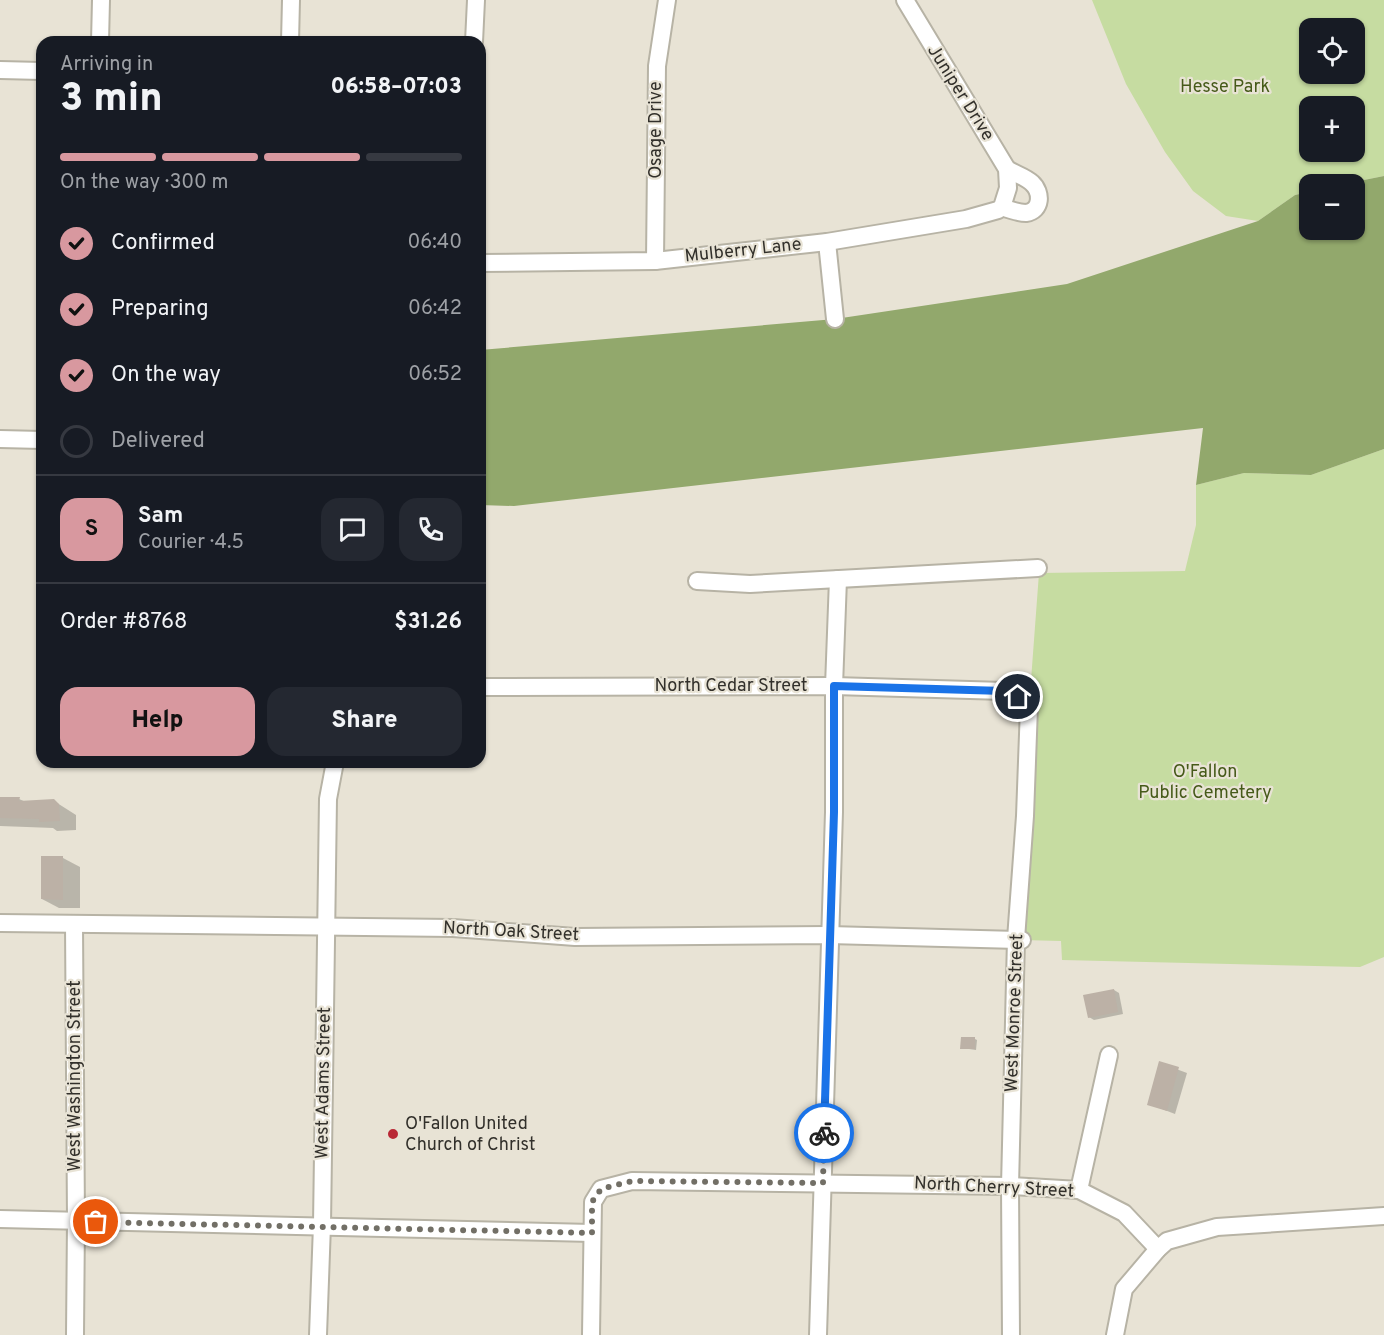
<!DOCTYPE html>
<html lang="en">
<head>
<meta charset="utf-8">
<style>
  body { margin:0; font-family:Overpass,sans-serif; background:#242831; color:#f1f3f6; height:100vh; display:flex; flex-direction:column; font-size:22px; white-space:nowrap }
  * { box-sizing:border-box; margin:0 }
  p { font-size:20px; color:#9ea1a6 }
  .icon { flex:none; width:33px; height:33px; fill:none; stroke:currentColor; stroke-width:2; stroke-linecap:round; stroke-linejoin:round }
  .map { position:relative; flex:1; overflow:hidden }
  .side { position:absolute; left:36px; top:36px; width:450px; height:732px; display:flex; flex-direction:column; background:#171b24; border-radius:18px; box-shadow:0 2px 4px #0004 }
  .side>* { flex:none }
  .tools { position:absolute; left:1299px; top:18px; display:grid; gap:12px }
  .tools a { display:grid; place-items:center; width:66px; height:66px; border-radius:12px; background:#171b24; box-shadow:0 2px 4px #0004; font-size:30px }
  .pin { position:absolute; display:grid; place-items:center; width:51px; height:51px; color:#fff; margin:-26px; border:3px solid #fff; border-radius:50%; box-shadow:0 2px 6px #0007 }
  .courier { position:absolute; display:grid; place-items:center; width:60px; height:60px; margin:-30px; border:4px solid #1a73e8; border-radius:50%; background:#fff; color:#222; box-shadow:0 2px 8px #0007 }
  .headline em { font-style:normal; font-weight:800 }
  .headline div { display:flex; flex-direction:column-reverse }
  .headline { display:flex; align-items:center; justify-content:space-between; height:102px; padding:0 24px }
  h1 { font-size:39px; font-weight:800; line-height:45px }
  .bar { display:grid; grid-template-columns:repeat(4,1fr); gap:9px 6px; align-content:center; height:72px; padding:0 24px }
  .bar i { height:8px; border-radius:4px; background:#363941 }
  .bar .selected { background:#d8989f }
  .bar p { grid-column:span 4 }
  .line { display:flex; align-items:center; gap:15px; padding:0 24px; border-top:2px solid #363941 }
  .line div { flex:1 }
  .round { display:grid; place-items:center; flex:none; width:63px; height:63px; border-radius:18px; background:#242831 }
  ol { padding:0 24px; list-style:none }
  li { display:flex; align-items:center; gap:18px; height:66px }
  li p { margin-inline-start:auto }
  li .icon { padding:6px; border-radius:50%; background:#d8989f; color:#111; stroke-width:4 }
  li:last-child { color:#9ea1a6 }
  li i { width:33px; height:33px; border:3px solid #363941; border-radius:50% }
  .primary-button { display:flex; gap:12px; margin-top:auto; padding:12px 24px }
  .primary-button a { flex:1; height:69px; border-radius:18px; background:#d8989f; color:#111; font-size:24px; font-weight:800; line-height:69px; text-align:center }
  .primary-button a+a { background:#242831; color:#f1f3f6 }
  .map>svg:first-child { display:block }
  .green { fill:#c6dca1; fill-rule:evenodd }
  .forest { fill:#92a86c }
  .shadow { fill:#0003 }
  .building { fill:#bcb1a6 }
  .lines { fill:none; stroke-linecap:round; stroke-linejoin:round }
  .minor-casing { stroke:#b7b3a5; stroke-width:20 }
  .minor { stroke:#fff; stroke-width:16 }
  .done { stroke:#726f66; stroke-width:6; stroke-dasharray:0 10.8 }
  .route { stroke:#1a73e8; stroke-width:8 }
  .poi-dot { fill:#b92835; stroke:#e8e3d5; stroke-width:2 }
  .labels { text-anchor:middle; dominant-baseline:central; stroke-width:4.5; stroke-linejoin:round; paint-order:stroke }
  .park-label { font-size:18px; fill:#465a19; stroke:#e8e3d5 }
  .street-label { font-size:18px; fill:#32302b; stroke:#e8e3d5 }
  .poi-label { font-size:18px; fill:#32302b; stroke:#e8e3d5; text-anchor:start }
</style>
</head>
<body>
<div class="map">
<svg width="1384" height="1335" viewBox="0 0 1384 1335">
  <rect width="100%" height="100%" fill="#e8e3d5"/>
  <!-- green -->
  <g class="green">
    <path d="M1092,0H1384V176L1344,184H1310L1309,192L1295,195L1258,221L1226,216L1193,191L1165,152L1126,84ZM1310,28H1354V74H1310ZM1310,106H1354V152H1310Z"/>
    <polygon points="1384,449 1384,957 1360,967 1062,960 1061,941 1022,940 1029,707 1039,573 1185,571 1196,525 1196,485 1244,473 1311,475"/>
  </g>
  <!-- forest -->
  <polygon class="forest" points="1384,176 1384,449 1311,475 1244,473 1196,485 1203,428 514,506 480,505 480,350 835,319 1067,284 1258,221 1295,195 1309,192 1310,230 1354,230 1354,184 1344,184"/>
  <!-- shadow -->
  <g class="shadow">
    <polygon points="0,798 19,799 26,802 54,801 76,815 76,830 57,831 53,828 0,826"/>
    <polygon points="63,858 80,867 80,908 59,908 42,899"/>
    <polygon points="1114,990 1119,993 1123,1014 1094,1020 1089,1017"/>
    <polygon points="975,1039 977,1040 976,1050 962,1048"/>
    <polygon points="1160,1063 1187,1073 1175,1114 1149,1104"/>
  </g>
  <!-- building -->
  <g class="building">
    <polygon points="0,797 20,797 19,801 54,799 59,804 60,821 39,822 39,819 0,818"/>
    <polygon points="41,856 63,856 63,900 41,899"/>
    <polygon points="1114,989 1118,1012 1088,1018 1083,995"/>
    <polygon points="961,1037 975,1037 975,1049 960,1049"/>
    <polygon points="1159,1061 1179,1067 1167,1111 1147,1105"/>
  </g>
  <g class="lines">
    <defs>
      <g id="minor">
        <polyline points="100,42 101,0"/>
        <polyline points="290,42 291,0"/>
        <polyline points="474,42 476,0"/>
        <polyline points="0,70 42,71"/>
        <path d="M1002,207C1010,210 1018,213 1026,213C1042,211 1042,192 1032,183C1026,177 1015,174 1007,169"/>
        <polyline points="827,242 835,319"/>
        <polyline points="655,261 657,66 667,0"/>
        <polyline points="480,263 655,261 827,242 966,219 998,210 1002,207 1008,188 1007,169 905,0"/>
        <polyline points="0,439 42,440"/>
        <polyline points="697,581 750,584 1038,568"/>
        <polyline points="480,687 834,686 1004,691 1018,697 1029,707 1025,816 1016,939 1010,1186 1011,1335"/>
        <polyline points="0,923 453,928 575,937 829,935 1022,940"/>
        <polyline points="74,924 76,1221 75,1335"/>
        <polyline points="1079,1190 1109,1055"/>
        <polyline points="0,1219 592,1233"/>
        <polyline points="318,1335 322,1225 328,799 335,762"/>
        <polyline points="591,1335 593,1202 601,1189 632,1181 1010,1186 1079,1190 1124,1213 1158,1249"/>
        <polyline points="818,1335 834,812 834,686 838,579"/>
        <polyline points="1115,1335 1124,1289 1158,1249 1167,1241 1217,1227 1384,1216"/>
      </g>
    </defs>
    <!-- minor casing -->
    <use href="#minor" class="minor-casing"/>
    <!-- minor -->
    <use href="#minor" class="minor"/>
  </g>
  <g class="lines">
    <!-- done -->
    <polyline class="done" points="96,1222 592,1233 592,1202 601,1189 632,1181 823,1183 824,1133"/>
    <!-- route -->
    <polyline class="route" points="824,1133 834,812 834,686 1004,691 1018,697"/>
  </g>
  <!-- markers -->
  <circle class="poi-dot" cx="393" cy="1134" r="6"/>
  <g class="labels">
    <!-- park labels -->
    <g class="park-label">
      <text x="1225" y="87">Hesse Park</text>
      <text x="1205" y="772">O'Fallon<tspan x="1205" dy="21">Public Cemetery</tspan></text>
    </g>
    <!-- street labels -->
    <g class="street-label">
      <text transform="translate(960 93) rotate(58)">Juniper Drive</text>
      <text transform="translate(656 130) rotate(-90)">Osage Drive</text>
      <text transform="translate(743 251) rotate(-6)">Mulberry Lane</text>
      <text x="731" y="686">North Cedar Street</text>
      <text transform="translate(511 932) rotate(3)">North Oak Street</text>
      <text transform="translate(1015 1013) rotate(-88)">West Monroe Street</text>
      <text transform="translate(75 1076) rotate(-90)">West Washington Street</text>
      <text transform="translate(324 1083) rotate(-89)">West Adams Street</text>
      <text transform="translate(994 1188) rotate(3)">North Cherry Street</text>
    </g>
    <!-- poi labels -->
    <g class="poi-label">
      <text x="405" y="1124">O'Fallon United<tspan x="405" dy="21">Church of Christ</tspan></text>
    </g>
  </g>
</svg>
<div class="tools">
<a><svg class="icon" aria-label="locate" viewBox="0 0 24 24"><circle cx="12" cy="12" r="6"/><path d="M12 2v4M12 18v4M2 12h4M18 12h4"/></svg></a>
<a>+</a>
<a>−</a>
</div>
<div class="pin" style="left:96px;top:1222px;background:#ea580c"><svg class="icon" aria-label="bag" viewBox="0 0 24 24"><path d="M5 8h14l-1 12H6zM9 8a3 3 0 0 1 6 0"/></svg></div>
<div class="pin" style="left:1018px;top:697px;background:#1f2937"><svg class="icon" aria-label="home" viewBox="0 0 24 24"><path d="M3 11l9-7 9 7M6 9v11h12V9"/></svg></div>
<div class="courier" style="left:824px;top:1133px"><svg class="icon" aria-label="bike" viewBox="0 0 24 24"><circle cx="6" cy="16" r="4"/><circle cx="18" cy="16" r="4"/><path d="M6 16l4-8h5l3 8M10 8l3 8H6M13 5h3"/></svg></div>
<section class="side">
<div class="headline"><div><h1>3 min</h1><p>Arriving in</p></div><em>06:58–07:03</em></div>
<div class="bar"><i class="selected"></i><i class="selected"></i><i class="selected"></i><i></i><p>On the way · 300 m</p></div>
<ol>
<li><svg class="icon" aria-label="check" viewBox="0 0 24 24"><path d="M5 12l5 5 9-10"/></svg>Confirmed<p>06:40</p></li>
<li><svg class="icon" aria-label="check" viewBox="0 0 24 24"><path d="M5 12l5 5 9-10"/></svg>Preparing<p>06:42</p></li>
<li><svg class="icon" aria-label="check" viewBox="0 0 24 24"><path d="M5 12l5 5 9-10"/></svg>On the way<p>06:52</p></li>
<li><i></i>Delivered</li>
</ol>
<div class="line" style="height:108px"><b class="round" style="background:#d8989f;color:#111">S</b><div><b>Sam</b><p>Courier · 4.5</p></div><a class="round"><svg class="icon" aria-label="chat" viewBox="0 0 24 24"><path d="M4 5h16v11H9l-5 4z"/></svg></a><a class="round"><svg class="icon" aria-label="phone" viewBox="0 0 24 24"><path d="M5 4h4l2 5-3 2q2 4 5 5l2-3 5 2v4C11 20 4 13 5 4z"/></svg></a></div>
<div class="line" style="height:78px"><div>Order #8768</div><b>$31.26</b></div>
<div class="primary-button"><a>Help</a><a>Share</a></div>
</section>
</div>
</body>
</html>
